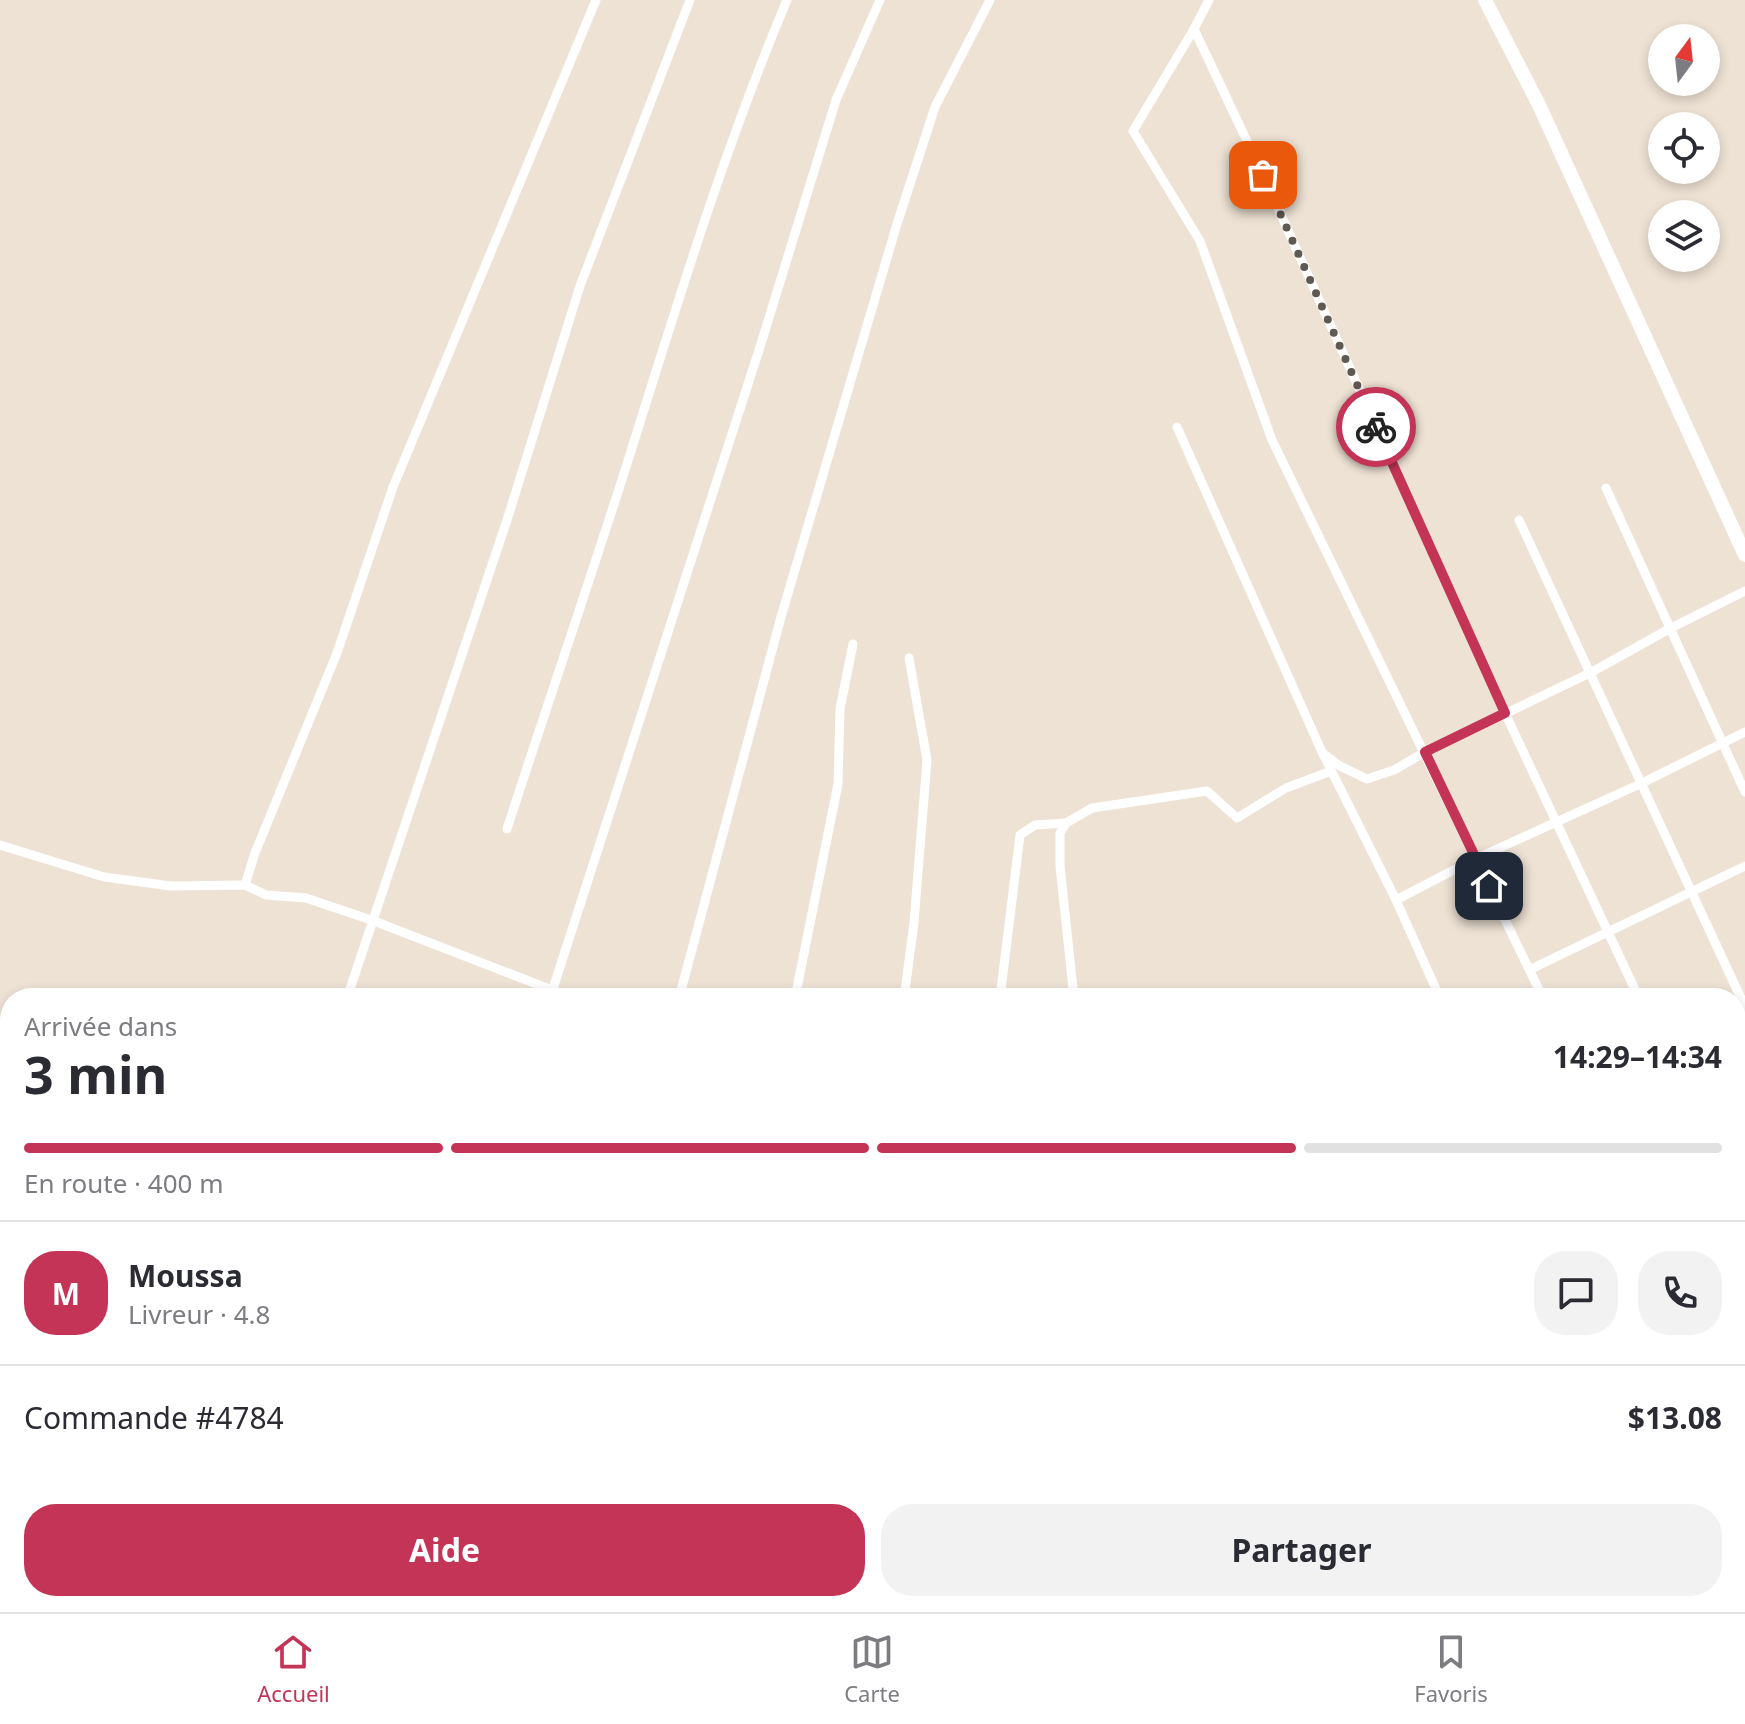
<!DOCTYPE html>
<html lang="fr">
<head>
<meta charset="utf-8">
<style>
  body { margin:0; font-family:"Noto Sans",sans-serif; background:#f2f2f3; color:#2b2b33; height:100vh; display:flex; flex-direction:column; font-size:30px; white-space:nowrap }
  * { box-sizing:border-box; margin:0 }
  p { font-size:26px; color:#7c7c81 }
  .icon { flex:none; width:44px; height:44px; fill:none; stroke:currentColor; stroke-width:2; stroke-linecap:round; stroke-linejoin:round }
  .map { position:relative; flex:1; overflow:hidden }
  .sheet { position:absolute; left:0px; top:988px; width:1746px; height:624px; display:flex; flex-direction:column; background:#fff; border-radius:32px 32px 0 0; box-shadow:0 4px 12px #0003 }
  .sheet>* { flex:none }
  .needle { width:52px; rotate:15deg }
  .tools { position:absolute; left:1648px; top:24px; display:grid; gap:16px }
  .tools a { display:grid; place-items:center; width:72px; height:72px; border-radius:50%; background:#fff; box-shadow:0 4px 12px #0003; font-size:40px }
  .pin { position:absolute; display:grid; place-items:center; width:68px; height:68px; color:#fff; margin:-34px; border-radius:16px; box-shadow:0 4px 12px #0006 }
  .courier { position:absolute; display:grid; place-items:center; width:80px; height:80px; margin:-40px; border:6px solid #c33457; border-radius:50%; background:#fff; color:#222; box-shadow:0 2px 10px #0007 }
  .headline em { font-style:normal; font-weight:700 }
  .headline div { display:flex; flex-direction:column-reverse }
  .headline { display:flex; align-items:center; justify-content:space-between; height:136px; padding:0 24px }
  h1 { font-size:52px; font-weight:700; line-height:60px }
  .bar { display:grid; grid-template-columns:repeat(4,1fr); gap:12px 8px; align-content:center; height:96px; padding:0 24px }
  .bar i { height:10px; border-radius:6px; background:#e1e1e2 }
  .bar .selected { background:#c33457 }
  .bar p { grid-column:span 4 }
  .line { display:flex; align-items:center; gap:20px; padding:0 24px; border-top:2px solid #e1e1e2 }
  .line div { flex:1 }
  .round { display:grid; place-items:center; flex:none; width:84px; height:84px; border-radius:32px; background:#f2f2f3 }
  .primary-button { display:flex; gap:16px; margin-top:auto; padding:16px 24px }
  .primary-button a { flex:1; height:92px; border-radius:32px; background:#c33457; color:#fff; font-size:32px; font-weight:700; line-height:92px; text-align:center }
  .primary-button a+a { background:#f2f2f3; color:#2b2b33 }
  .menu { display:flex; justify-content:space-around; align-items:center; height:112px; border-top:2px solid #e1e1e2; background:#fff; font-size:22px; color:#7c7c81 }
  .menu a { display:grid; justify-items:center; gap:4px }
  .menu .selected { color:#c33457 }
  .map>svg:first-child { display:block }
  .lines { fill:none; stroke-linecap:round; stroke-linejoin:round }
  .minor { stroke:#fff; stroke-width:9 }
  .trunk { stroke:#fff; stroke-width:14 }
  .done { stroke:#605951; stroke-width:8; stroke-dasharray:0 14.4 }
  .route { stroke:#c33457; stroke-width:10 }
</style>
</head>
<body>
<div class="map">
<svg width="1745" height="1612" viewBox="0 0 1745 1612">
  <rect width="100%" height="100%" fill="#eee2d4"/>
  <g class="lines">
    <!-- minor -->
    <g class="minor">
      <polyline points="1209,0 1194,29 1133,131 1200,241 1272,440 1543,998"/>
      <polyline points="1194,29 1263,175 1505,713 1639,998"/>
      <polyline points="1177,427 1322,752 1396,900 1440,998"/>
      <polyline points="1606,488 1745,792"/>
      <polyline points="1519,520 1745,1007"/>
      <polyline points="1324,754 1340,766 1367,779 1394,770 1425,752 1590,673 1671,628 1745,591"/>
      <polyline points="1066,823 1060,833 1060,866 1074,998"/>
      <path d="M507,829C548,702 592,575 632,448C680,295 725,147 787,0"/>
      <polyline points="0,845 104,877 171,886 245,885 266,895 306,898 374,921 552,990"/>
      <polyline points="245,885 255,853 337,653 393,487 596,0"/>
      <polyline points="1396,900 1475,859 1640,784 1745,732"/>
      <polyline points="1531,969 1745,866"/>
      <polyline points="347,998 507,520 580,286 690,0"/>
      <polyline points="550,998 760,347 836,100 880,0"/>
      <polyline points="679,998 781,617 897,224 935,107 990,0"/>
      <polyline points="795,998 838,784 840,709 853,644"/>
      <polyline points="904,998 914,923 927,760 909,658"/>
      <polyline points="1000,998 1020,835 1035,825 1066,823 1092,808 1207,791 1237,818 1286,788 1331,771"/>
      <polyline points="1736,1192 1745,1179"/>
      <polyline points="1736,1202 1745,1234"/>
      <polyline points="1736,1263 1745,1258"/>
      <polyline points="1736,1430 1745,1449"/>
      <polyline points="409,1612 411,1602"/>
      <polyline points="1722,1612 1745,1598"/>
    </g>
    <!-- trunk -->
    <polyline class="trunk" points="1485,0 1539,105 1745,555"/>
  </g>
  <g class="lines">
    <!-- done -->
    <polyline class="done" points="1263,175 1376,427"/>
    <!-- route -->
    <polyline class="route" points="1376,427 1505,713 1425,752 1489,886"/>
  </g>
</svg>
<div class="tools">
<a><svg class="needle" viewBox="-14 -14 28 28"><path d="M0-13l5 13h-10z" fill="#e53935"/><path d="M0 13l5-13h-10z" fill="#7c7c81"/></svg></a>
<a><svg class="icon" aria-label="locate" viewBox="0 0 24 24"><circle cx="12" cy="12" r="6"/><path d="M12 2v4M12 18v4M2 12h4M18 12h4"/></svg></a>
<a><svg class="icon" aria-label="layers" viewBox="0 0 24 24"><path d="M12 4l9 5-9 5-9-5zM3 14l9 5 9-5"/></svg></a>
</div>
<div class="pin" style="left:1263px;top:175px;background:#ea580c"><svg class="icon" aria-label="bag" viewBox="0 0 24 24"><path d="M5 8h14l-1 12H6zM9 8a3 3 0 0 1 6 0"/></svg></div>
<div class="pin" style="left:1489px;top:886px;background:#1f2937"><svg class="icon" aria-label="home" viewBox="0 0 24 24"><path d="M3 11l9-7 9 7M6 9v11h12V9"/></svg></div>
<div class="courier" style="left:1376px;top:427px"><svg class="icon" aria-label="bike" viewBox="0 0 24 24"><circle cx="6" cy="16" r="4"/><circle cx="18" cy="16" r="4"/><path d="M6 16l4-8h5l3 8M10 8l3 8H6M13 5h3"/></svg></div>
<section class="sheet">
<div class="headline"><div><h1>3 min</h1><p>Arrivée dans</p></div><em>14:29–14:34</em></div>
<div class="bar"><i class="selected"></i><i class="selected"></i><i class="selected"></i><i></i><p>En route · 400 m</p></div>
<div class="line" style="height:144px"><b class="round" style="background:#c33457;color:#fff">M</b><div><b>Moussa</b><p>Livreur · 4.8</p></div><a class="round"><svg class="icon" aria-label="chat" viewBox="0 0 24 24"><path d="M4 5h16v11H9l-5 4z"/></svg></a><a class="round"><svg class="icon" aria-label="phone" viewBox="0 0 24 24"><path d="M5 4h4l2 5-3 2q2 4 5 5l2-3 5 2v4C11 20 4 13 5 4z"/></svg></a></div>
<div class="line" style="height:104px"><div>Commande #4784</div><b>$13.08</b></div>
<div class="primary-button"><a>Aide</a><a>Partager</a></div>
</section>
</div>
<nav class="menu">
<a class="selected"><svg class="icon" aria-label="home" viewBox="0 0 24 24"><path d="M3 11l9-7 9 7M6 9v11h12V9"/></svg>Accueil</a>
<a><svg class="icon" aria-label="map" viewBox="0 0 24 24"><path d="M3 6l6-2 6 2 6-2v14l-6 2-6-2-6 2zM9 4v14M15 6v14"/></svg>Carte</a>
<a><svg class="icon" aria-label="saved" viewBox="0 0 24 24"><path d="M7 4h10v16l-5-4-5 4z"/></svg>Favoris</a>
</nav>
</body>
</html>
